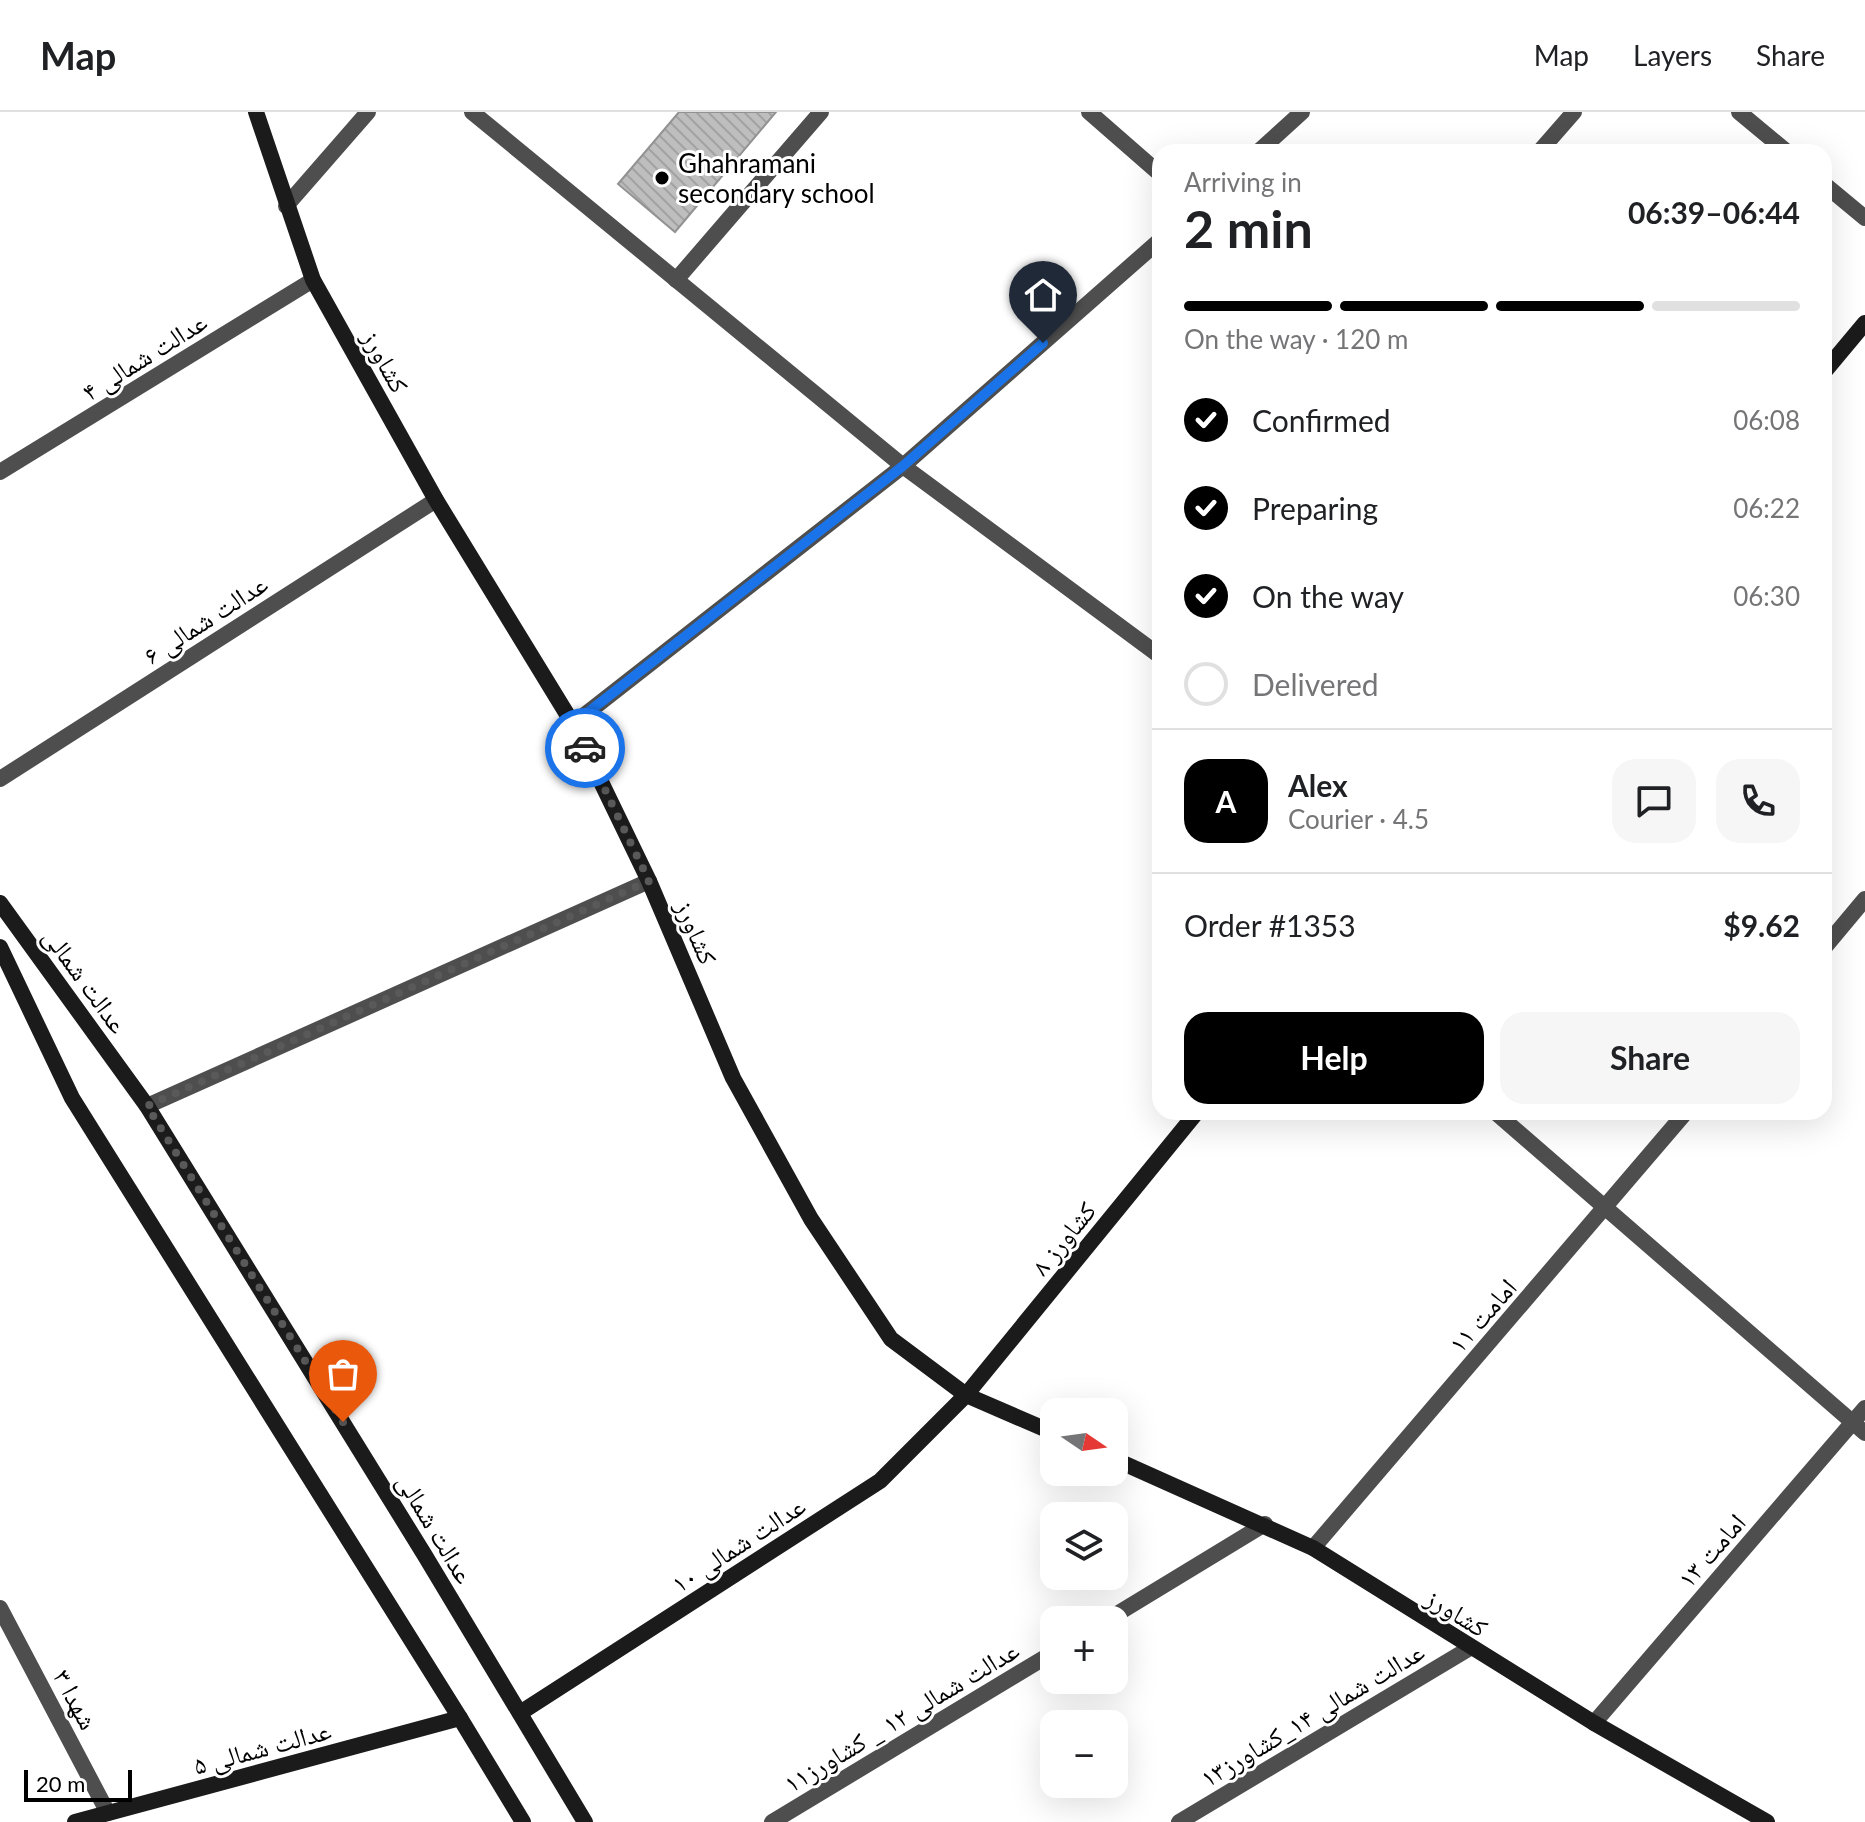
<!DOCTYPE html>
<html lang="en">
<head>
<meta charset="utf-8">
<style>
  body { margin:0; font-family:Lato,"Noto Naskh Arabic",sans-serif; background:#f6f6f6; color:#202124; height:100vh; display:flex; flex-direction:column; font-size:30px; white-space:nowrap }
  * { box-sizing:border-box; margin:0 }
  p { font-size:26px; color:#757577 }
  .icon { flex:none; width:44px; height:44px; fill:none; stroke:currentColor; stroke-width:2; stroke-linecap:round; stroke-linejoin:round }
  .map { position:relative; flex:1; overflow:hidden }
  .drawer { position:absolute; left:1152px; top:32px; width:680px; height:976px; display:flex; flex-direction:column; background:#fff; border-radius:24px; box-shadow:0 8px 32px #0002 }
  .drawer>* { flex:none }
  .needle { width:52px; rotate:103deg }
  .buttons { position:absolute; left:1040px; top:1286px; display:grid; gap:16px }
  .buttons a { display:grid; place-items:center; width:88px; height:88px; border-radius:16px; background:#fff; box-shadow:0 8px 32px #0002; font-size:40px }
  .scale { position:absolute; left:24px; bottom:20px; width:108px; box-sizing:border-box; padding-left:8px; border:4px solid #000; border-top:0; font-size:22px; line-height:28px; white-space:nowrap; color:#000; -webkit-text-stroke:6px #fff; paint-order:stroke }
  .pin { position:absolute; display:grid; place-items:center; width:68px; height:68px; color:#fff; margin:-82px -34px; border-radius:50% 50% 50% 0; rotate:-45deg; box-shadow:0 0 8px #0007 }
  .pin .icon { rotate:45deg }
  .courier { position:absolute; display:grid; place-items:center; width:80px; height:80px; margin:-40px; border:6px solid #1a73e8; border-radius:50%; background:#fff; color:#222; box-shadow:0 2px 10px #0007 }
  .headline em { font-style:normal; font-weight:700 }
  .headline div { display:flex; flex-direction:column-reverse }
  .headline { display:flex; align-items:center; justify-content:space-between; height:136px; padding:0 32px }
  h1 { font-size:52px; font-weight:700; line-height:60px }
  .bar { display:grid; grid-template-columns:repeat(4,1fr); gap:12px 8px; align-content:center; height:96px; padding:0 32px }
  .bar i { height:10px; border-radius:6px; background:#e0e0e0 }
  .bar .selected { background:#000 }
  .bar p { grid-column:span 4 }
  .line { display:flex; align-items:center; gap:20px; padding:0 32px; border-top:2px solid #e0e0e0 }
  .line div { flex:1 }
  .round { display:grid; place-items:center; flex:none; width:84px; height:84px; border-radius:24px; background:#f6f6f6 }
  ol { padding:0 32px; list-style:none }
  li { display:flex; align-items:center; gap:24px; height:88px }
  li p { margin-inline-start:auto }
  li .icon { padding:8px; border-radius:50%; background:#000; color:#fff; stroke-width:4 }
  li:last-child { color:#757577 }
  li i { width:44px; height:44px; border:4px solid #e0e0e0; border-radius:50% }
  .button { display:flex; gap:16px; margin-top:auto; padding:16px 32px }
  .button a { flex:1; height:92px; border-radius:24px; background:#000; color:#fff; font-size:32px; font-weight:700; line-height:92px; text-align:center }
  .button a+a { background:#f6f6f6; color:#202124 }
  header { display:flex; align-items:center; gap:48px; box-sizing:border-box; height:112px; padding:0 40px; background:#fff; border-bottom:2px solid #e0e0e0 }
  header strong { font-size:38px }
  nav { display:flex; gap:44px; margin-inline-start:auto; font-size:28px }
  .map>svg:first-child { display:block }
  .building { fill:url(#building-back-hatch); stroke:#929292; stroke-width:2 }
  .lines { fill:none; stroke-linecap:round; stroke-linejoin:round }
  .street { stroke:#4e4e4e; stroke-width:16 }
  .secondary { stroke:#1b1b1b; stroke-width:16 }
  .done { stroke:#595959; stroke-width:8; stroke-dasharray:0 14.4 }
  .route { stroke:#1a73e8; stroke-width:10 }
  .poi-dot { fill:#000; stroke:#fff; stroke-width:3 }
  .labels { text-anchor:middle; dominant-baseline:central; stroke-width:6; stroke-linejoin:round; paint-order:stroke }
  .poi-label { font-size:26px; fill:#000; stroke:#fff; text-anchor:start }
  .street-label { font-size:26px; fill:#000; stroke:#fff }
</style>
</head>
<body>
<header>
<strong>Map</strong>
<nav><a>Map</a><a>Layers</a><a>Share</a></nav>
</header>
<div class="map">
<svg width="1865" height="1710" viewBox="0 0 1865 1710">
  <defs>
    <pattern id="building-back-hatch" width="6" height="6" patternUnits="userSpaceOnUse" patternTransform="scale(2)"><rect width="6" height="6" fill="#bebebe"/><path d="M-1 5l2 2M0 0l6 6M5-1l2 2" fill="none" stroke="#a2a2a2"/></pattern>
  </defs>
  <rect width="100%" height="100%" fill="#fff"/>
  <!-- building -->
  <polygon class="building" points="679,0 776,0 675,120 618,72"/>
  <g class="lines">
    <!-- street -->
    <g class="street">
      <polyline points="472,0 903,354 1160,544"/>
      <polyline points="1089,0 1160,62"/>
      <polyline points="1739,0 1787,40"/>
      <polyline points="1258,40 1302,0"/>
      <polyline points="1539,40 1574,0"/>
      <polyline points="1824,72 1865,106"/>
      <polyline points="286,94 368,0"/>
      <polyline points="676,168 821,0"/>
      <polyline points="0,360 313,168"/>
      <polyline points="573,612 903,354 1160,128"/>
      <polyline points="0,667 436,388"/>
      <polyline points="1824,836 1865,787"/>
      <polyline points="147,994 649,769"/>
      <polyline points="1495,1000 1865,1321"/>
      <polyline points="1313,1436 1686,1000"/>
      <polyline points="0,1496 108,1701"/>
      <polyline points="1107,1508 1265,1412"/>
      <polyline points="1594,1611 1865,1296"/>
      <polyline points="772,1710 1054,1540"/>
      <polyline points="1179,1710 1470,1536"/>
    </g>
    <!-- secondary -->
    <g class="secondary">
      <polyline points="256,0 313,168 436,388 573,612 649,769 733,966 811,1107 891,1227 966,1283 1054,1321"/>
      <polyline points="1824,260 1865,211"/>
      <polyline points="0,791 147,994 424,1442 585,1710"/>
      <polyline points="0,835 72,986 460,1606 523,1710"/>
      <polyline points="1114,1347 1313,1436 1594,1611 1767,1710"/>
      <polyline points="520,1601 880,1369 966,1283 1197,1000"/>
      <polyline points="75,1710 460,1606"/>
    </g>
  </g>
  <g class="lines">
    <!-- done -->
    <polyline class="done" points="343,1310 147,994 649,769 585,636"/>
    <!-- route -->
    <polyline class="route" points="585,636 573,612 903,354 1043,231"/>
  </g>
  <!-- markers -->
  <circle class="poi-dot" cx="662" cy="66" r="8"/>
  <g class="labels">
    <!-- poi labels -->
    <g class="poi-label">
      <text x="678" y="51">Ghahramani<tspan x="678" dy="30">secondary school</tspan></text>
    </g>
    <!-- street labels -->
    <g class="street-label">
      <text transform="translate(144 244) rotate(-32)">عدالت شمالی ۴</text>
      <text transform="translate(386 249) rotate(61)">کشاورز</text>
      <text transform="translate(205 507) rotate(-33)">عدالت شمالی ۶</text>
      <text transform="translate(697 820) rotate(67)">کشاورز</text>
      <text transform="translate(86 868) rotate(54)">عدالت شمالی</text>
      <text transform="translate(1063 1126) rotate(-51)">کشاورز ۸</text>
      <text transform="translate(1482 1203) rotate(-49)">امامت ۱۱</text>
      <text transform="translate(436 1416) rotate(59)">عدالت شمالی</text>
      <text transform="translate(738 1432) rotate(-33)">عدالت شمالی ۱۰</text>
      <text transform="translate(1711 1438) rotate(-49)">امامت ۱۳</text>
      <text transform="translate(1457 1500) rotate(32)">کشاورز</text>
      <text transform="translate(76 1587) rotate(62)">شهدا ۳</text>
      <text transform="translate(1312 1602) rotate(-31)">عدالت شمالی ۱۴_کشاورز۱۳</text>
      <text transform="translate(901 1604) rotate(-31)">عدالت شمالی ۱۲ _ کشاورز۱۱</text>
      <text transform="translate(262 1635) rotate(-15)">عدالت شمالی ۵</text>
    </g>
  </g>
</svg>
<div class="buttons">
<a><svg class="needle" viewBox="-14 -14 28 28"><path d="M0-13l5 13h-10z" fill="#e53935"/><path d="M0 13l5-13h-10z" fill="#757577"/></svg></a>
<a><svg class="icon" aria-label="layers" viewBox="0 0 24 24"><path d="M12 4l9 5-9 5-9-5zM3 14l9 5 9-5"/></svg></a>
<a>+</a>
<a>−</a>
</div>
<div class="scale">20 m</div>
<div class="pin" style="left:343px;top:1310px;background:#ea580c"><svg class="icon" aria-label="bag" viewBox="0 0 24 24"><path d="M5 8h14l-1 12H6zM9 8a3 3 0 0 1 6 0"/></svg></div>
<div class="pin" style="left:1043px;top:231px;background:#1f2937"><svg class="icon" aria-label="home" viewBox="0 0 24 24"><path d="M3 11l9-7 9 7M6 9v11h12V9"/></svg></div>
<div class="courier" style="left:585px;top:636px"><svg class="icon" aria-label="car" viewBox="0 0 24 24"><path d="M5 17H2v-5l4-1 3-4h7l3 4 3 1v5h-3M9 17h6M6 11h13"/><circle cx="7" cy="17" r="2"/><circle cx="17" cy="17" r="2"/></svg></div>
<section class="drawer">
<div class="headline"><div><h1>2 min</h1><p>Arriving in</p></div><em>06:39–06:44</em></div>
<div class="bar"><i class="selected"></i><i class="selected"></i><i class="selected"></i><i></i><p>On the way · 120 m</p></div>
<ol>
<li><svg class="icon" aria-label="check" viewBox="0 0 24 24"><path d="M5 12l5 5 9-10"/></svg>Confirmed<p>06:08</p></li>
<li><svg class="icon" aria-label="check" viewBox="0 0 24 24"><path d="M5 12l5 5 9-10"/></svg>Preparing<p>06:22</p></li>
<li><svg class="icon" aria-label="check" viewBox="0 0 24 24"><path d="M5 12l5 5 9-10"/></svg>On the way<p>06:30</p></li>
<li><i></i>Delivered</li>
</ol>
<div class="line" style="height:144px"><b class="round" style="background:#000;color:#fff">A</b><div><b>Alex</b><p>Courier · 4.5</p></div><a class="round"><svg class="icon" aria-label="chat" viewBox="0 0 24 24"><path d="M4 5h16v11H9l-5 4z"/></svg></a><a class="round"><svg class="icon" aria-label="phone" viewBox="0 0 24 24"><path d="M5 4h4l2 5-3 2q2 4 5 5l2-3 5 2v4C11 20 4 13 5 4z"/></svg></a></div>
<div class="line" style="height:104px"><div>Order #1353</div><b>$9.62</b></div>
<div class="button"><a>Help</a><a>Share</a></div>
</section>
</div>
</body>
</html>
